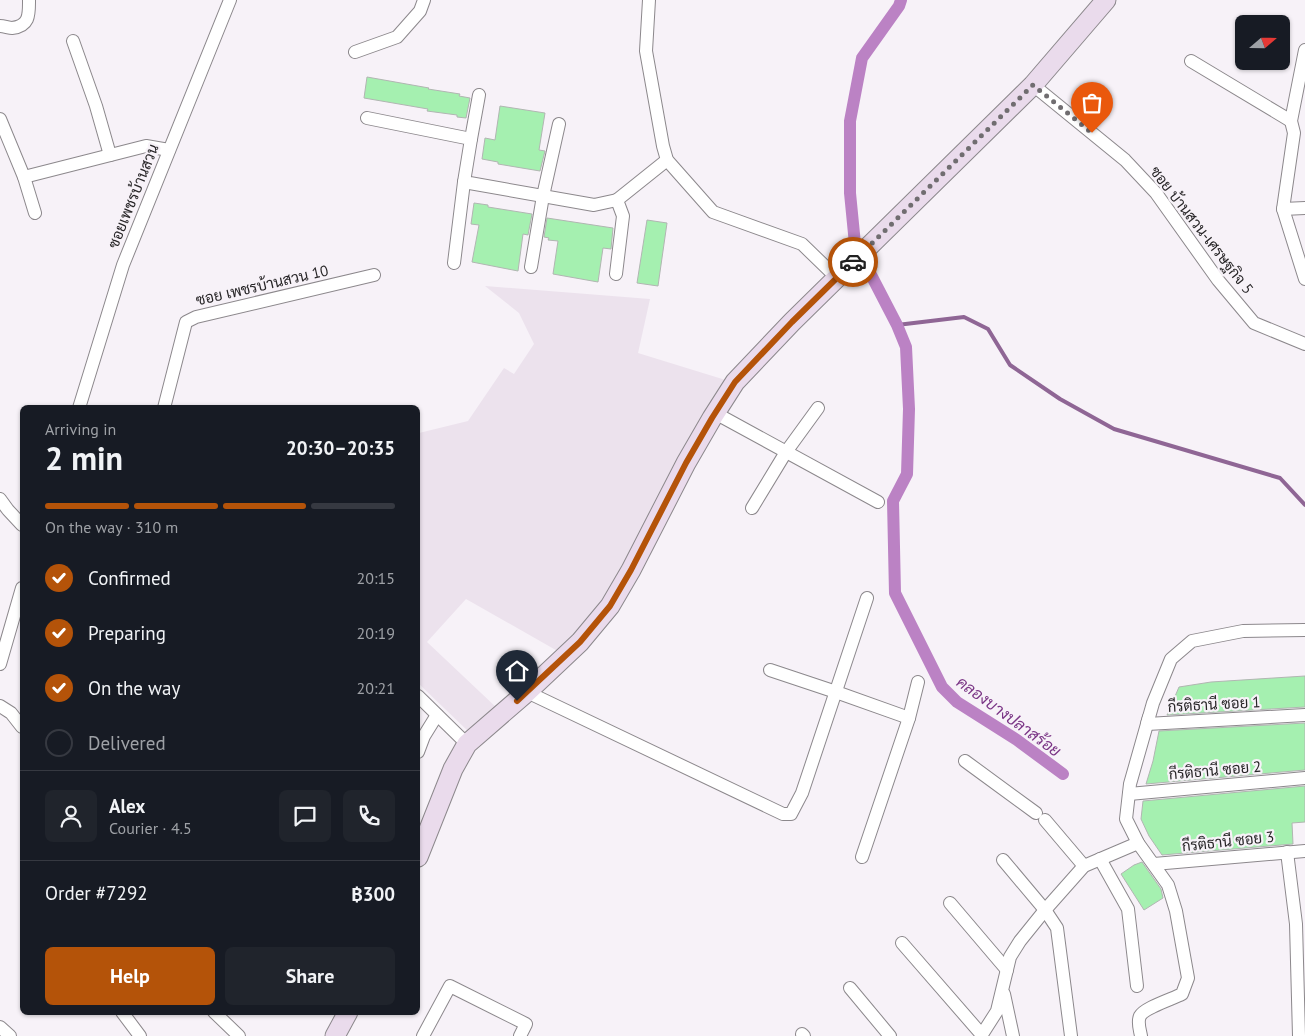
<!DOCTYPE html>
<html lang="en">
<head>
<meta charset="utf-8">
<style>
  body { margin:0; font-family:"PT Sans",Sarabun,sans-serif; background:#20242c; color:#f1f3f6; height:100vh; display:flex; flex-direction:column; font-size:19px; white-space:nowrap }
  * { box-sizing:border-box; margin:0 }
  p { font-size:16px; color:#9ea1a6 }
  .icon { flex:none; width:28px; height:28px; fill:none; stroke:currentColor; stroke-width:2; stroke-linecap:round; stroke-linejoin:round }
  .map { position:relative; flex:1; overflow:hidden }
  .panel { position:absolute; left:20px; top:405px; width:400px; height:610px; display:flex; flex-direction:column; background:#171b24; border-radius:8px; box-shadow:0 1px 4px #0004 }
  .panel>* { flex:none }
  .needle { width:32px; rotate:70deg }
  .fabs { position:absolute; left:1235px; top:15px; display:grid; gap:10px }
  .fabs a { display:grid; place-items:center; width:55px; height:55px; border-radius:8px; background:#171b24; box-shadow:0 1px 4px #0004; font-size:25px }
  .pin { position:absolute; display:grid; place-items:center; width:42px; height:42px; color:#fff; margin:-51px -21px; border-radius:50% 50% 50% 0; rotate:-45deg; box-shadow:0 0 5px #0007 }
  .pin .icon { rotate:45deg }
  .courier { position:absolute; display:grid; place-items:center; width:50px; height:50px; margin:-25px; border:4px solid #b45309; border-radius:50%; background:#fff; color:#222; box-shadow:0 1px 6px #0007 }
  .overview em { font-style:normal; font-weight:700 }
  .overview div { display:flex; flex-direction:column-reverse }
  .overview { display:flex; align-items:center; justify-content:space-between; height:85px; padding:0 25px }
  h1 { font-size:32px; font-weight:700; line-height:38px }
  .bar { display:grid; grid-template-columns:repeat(4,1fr); gap:8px 5px; align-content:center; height:60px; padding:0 25px }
  .bar i { height:6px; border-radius:4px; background:#363941 }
  .bar .active { background:#b45309 }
  .bar p { grid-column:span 4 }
  .line { display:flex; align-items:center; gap:12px; padding:0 25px; border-top:1px solid #363941 }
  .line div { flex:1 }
  .round { display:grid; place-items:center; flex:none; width:52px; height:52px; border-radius:8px; background:#20242c }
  ol { padding:0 25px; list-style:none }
  li { display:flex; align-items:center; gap:15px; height:55px }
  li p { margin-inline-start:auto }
  li .icon { padding:5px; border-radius:50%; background:#b45309; color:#fff; stroke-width:4 }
  li:last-child { color:#9ea1a6 }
  li i { width:28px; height:28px; border:2px solid #363941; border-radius:50% }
  .primary-button { display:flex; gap:10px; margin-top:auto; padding:10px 25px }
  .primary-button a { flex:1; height:58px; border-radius:8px; background:#b45309; color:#fff; font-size:20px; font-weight:700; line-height:58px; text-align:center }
  .primary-button a+a { background:#20242c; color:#f1f3f6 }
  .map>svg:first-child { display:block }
  .built { fill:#ece2ed }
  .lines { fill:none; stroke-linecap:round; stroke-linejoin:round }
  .stream { stroke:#8f6695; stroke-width:4 }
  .canal { stroke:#bb82c4; stroke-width:12 }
  .building { fill:#a5f0b0; stroke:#b1b6b2 }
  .street-casing { stroke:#8c888c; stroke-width:14 }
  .secondary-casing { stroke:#8c888c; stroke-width:21 }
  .street { stroke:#fff; stroke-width:12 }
  .secondary { stroke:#eadbec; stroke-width:19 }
  .done { stroke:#706d70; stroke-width:5; stroke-dasharray:0 9 }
  .route { stroke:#b45309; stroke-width:6 }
  .labels { text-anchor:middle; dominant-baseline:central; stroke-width:4.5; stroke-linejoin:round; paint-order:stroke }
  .street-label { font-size:15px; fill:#272527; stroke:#f7f2f8 }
  .water-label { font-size:16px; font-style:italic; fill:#7b3686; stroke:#f7f2f8 }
</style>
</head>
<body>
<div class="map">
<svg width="1305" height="1036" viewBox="0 0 1305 1036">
  <rect width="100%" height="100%" fill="#f7f2f8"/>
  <!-- built -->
  <polygon class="built" points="485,286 650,299 638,353 732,382 607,601 561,653 466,599 427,642 498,709 470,733 418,683 418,435 419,433 468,421 504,368 514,374 534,344 519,313"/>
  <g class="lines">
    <!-- stream -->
    <polyline class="stream" points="897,325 964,317 988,329 1010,365 1060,399 1114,429 1280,478 1305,505"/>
    <!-- canal -->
    <polyline class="canal" points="901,0 899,6 862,58 850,121 850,193 855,244 897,325 906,347 909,409 907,474 893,501 895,593 942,687 957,702 1017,740 1063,774"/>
  </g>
  <!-- building -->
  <g class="building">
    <polygon points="367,77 429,88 428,89 460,94 459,96 470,98 466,118 457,117 457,115 427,111 428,109 364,98"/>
    <polygon points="500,106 545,113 539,150 545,151 540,171 498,164 498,162 482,159 485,138 495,140"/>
    <polygon points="474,203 488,205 488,207 532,214 528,235 523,234 518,271 472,262 479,225 471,224"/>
    <polygon points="547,218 613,228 611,249 603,248 598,282 553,274 558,241 548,240 549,238 544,237"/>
    <polygon points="647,220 667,223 658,286 637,283"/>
    <polygon points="1305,676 1305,707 1167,715 1179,687 1211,682"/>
    <polygon points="1305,723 1305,770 1146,784 1153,761 1159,731"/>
    <polygon points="1305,786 1305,822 1292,823 1293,844 1162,855 1149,836 1141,819 1143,801"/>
    <polygon points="1142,862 1161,889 1163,898 1144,910 1121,874 1134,865"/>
  </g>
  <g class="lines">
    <defs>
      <g id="street">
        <polyline points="649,0 646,51 663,146 667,160 713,212 802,244 837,278"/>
        <path d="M0,26C4,26 9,28 12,28C30,26 29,14 29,0"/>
        <polyline points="73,41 96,106 110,155"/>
        <polyline points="1305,50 1291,121 1294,133 1283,209 1305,279"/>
        <polyline points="355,52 397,37 420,11 424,0"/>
        <polyline points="1191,61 1291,121"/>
        <polyline points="1033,85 1125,160 1156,193 1218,280 1254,323 1305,344"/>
        <polyline points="367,118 471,139 464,182 594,205 617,200"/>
        <polyline points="0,119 24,177 35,213"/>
        <polyline points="471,139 479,95"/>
        <polyline points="24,177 146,146 169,150"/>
        <polyline points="1283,209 1305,208"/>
        <polyline points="454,263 464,182"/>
        <polyline points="531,267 543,196 559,124"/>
        <polyline points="616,274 623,216 617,200 667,160"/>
        <polyline points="79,408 123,265 230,0"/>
        <polyline points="164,408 186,322 196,317 374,275"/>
        <polyline points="715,413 878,502"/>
        <polyline points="0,499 8,510 22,525"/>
        <polyline points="752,508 786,452 818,408"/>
        <polyline points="0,664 22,588"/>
        <polyline points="770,670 836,692 909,718"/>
        <polyline points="527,692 783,814 791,814 802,793 867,598"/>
        <polyline points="418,696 467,744"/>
        <polyline points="0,706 11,713 22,727"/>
        <polyline points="1149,717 1147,724 1305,715"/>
        <polyline points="418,752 424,736 437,715"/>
        <polyline points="965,761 1036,813"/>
        <polyline points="1129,794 1305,778"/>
        <polyline points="1045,820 1084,866"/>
        <polyline points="1287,852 1296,924 1299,1036"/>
        <polyline points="862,857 909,718 918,682"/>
        <polyline points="1100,859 1128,909 1137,986"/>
        <polyline points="1003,860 1045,910 1057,928 1071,1036"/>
        <polyline points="1154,864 1305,851"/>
        <polyline points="950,903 1007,970"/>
        <polyline points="902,943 982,1035"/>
        <polyline points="850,988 890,1036"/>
        <polyline points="1004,994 1013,1036"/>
        <polyline points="122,1012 140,1036"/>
        <polyline points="214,1012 239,1036"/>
        <polyline points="0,1027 10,1036"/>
        <polyline points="802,1034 804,1036"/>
        <polyline points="423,1036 450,986 526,1024 520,1036"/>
        <polyline points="981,1036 997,1011 1010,957 1020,941 1045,910 1084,866 1138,843"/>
        <path d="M1141,1036C1140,1030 1137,1022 1140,1016C1144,1008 1172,999 1182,994L1188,978L1176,911L1168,885L1138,843L1126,819L1130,784L1153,703L1171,659L1192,641L1243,631L1305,630"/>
      </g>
      <g id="secondary">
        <polyline points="418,857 453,769 467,744 527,692 580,642 610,606 631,570 686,463 712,418 735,382 792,322 1033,85 1106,0"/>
        <polyline points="335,1036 348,1012"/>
      </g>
    </defs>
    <!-- street casing -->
    <use href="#street" class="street-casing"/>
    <!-- secondary casing -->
    <use href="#secondary" class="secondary-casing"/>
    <!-- street -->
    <use href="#street" class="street"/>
    <!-- secondary -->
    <use href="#secondary" class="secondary"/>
  </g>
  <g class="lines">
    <!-- done -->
    <polyline class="done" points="853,262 1033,85 1092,133"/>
    <!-- route -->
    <polyline class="route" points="517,701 580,642 610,606 631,570 686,463 712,418 735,382 792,322 853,262"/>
  </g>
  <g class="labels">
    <!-- street labels -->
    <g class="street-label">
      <text transform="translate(133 196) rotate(-68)">ซอยเพชรบ้านสวน</text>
      <text transform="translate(1202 230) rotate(52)">ซอย บ้านสวน-เศรษฐกิจ 5</text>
      <text transform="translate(262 285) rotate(-13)">ซอย เพชรบ้านสวน 10</text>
      <text transform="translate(1214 704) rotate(-3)">กีรติธานี ซอย 1</text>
      <text transform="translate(1215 770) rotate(-5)">กีรติธานี ซอย 2</text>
      <text transform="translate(1228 841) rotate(-6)">กีรติธานี ซอย 3</text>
    </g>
    <!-- water labels -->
    <g class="water-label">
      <text transform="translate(1009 716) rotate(36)">คลองบางปลาสร้อย</text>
    </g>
  </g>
</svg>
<div class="fabs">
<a><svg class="needle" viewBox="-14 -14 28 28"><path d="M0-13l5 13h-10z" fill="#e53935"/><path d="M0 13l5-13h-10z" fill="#9ea1a6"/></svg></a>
</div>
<div class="pin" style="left:1092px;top:133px;background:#ea580c"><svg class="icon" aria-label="bag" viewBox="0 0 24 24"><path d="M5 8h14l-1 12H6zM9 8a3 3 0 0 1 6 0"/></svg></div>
<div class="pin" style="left:517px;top:701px;background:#1f2937"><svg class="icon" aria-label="home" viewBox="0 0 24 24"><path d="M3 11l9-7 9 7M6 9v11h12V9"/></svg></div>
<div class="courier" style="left:853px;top:262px"><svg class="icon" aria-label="car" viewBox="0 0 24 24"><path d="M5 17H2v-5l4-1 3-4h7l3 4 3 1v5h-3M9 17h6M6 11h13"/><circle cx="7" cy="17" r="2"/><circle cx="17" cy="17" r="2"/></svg></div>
<section class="panel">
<div class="overview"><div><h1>2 min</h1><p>Arriving in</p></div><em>20:30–20:35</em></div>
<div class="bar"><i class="active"></i><i class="active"></i><i class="active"></i><i></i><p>On the way · 310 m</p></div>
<ol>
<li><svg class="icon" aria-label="check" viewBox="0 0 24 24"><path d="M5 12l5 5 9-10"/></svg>Confirmed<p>20:15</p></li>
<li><svg class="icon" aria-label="check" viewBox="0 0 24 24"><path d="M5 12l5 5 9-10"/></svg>Preparing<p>20:19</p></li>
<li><svg class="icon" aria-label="check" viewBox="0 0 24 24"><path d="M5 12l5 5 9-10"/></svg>On the way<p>20:21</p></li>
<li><i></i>Delivered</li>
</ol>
<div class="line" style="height:90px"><a class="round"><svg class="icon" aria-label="person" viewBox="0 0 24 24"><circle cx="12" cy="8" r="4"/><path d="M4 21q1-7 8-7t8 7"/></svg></a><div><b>Alex</b><p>Courier · 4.5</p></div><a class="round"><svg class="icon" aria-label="chat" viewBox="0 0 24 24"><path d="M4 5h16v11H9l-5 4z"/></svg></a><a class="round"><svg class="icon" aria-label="phone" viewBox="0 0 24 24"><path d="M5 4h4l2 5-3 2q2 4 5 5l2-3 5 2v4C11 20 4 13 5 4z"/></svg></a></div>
<div class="line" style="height:65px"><div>Order #7292</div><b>฿300</b></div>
<div class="primary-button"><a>Help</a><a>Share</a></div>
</section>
</div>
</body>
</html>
